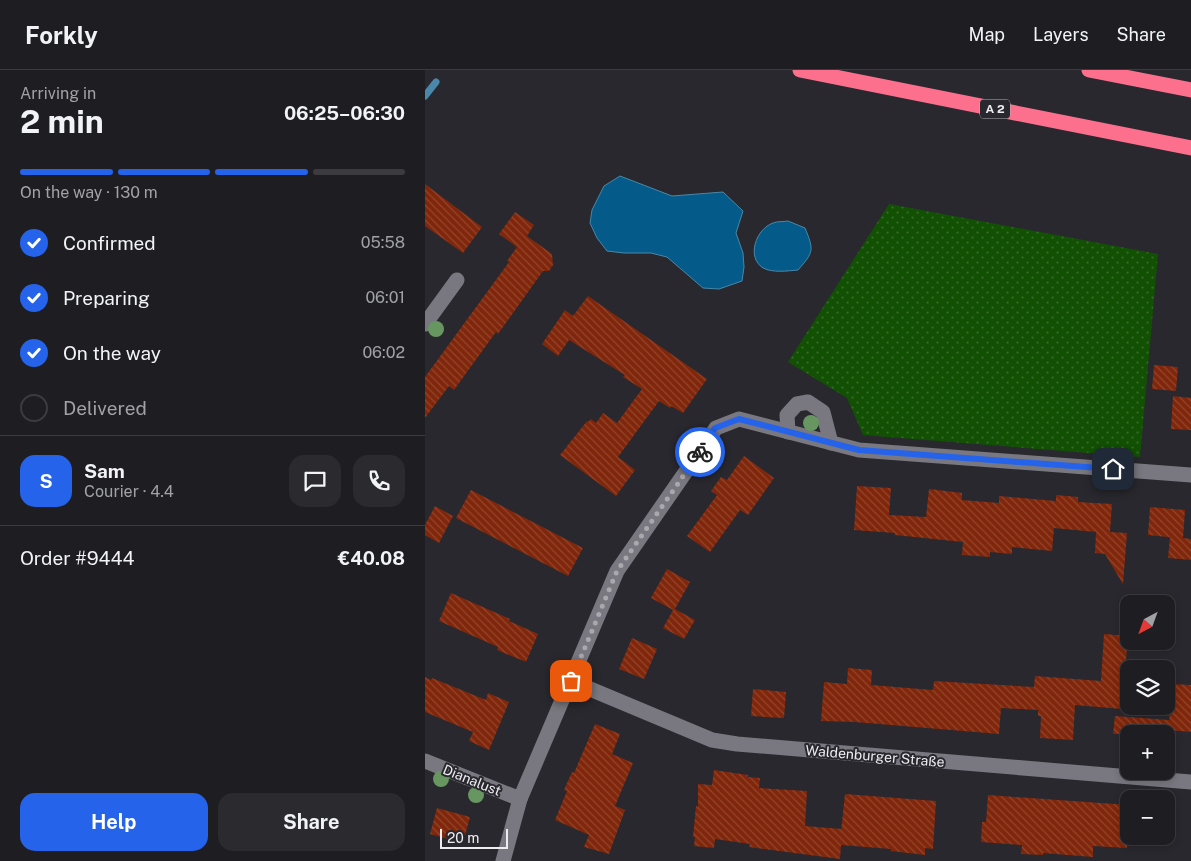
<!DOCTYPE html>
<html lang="en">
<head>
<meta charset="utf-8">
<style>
  body { margin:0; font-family:"Public Sans",sans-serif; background:#2b2b2f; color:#f1f3f6; height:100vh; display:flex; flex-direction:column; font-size:19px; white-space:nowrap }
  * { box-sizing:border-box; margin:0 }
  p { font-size:16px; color:#a1a2a5 }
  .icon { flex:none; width:28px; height:28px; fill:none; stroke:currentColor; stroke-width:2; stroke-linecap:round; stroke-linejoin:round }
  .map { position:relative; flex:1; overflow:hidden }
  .side { display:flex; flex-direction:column; background:#1e1e22; width:425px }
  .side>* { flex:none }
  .needle { width:32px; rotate:221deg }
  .tools { position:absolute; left:695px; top:525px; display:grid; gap:10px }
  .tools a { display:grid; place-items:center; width:55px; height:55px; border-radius:10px; background:#1e1e22; box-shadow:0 2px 8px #0003,0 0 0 1px #3c3c40; font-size:25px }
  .scale { position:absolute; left:15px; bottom:12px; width:68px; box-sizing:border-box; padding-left:5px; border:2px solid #ededf1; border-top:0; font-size:14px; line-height:18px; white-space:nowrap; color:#ededf1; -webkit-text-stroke:4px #28282e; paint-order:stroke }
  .pin { position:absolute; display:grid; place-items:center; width:42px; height:42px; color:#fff; margin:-21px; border-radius:10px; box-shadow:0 2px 8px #0006 }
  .courier { position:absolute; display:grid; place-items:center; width:50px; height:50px; margin:-25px; border:4px solid #2563eb; border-radius:50%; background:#fff; color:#222; box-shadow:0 1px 6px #0007 }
  .overview em { font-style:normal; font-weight:700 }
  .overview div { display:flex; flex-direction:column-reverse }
  .overview { display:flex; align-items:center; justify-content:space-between; height:85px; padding:0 20px }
  h1 { font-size:32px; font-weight:700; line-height:38px }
  .bar { display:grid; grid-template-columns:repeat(4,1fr); gap:8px 5px; align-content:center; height:60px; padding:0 20px }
  .bar i { height:6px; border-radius:4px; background:#3c3c40 }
  .bar .current { background:#2563eb }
  .bar p { grid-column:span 4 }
  .line { display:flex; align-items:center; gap:12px; padding:0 20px; border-top:1px solid #3c3c40 }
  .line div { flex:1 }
  .round { display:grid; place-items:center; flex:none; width:52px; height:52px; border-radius:15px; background:#2b2b2f }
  ol { padding:0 20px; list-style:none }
  li { display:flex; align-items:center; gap:15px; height:55px }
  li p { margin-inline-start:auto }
  li .icon { padding:5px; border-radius:50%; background:#2563eb; color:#fff; stroke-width:4 }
  li:last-child { color:#a1a2a5 }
  li i { width:28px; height:28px; border:2px solid #3c3c40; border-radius:50% }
  .cta { display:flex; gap:10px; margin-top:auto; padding:10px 20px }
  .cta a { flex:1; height:58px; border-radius:15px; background:#2563eb; color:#fff; font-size:20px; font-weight:700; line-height:58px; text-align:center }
  .cta a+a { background:#2b2b2f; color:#f1f3f6 }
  header { display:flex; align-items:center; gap:30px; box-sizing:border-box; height:70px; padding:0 25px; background:#1e1e22; border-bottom:1px solid #3c3c40 }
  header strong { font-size:24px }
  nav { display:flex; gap:28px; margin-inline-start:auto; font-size:18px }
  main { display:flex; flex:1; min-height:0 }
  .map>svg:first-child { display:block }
  .park { fill:url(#park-dots) }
  .water { fill:#045b89; stroke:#4a87a8 }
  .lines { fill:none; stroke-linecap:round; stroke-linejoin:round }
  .stream { stroke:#4a87a8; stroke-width:7 }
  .building { fill:url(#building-back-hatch) }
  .minor { stroke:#797880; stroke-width:15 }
  .motorway { stroke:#fc708e; stroke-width:15 }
  .tree { fill:#679661 }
  .done { stroke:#a8a8ad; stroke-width:5; stroke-dasharray:0 9 }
  .route { stroke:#2563eb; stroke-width:6 }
  .labels { text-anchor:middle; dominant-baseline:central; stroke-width:4; stroke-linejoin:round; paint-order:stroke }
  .shield { fill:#28282e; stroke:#b2b2b6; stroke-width:1 }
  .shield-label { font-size:12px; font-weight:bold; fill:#ededf1 }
  .street-label { font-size:14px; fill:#ededf1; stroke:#28282e }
</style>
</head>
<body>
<header>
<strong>Forkly</strong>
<nav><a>Map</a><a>Layers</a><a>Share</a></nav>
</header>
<main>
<section class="side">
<div class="overview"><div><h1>2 min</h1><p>Arriving in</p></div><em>06:25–06:30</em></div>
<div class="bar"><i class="current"></i><i class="current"></i><i class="current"></i><i></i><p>On the way · 130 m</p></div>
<ol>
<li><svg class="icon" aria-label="check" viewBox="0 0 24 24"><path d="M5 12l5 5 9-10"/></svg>Confirmed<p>05:58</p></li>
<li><svg class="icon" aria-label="check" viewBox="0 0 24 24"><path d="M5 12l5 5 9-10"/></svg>Preparing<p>06:01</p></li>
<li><svg class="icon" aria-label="check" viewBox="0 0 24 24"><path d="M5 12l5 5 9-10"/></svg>On the way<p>06:02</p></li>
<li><i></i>Delivered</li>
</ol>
<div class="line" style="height:90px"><b class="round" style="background:#2563eb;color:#fff">S</b><div><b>Sam</b><p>Courier · 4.4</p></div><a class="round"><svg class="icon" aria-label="chat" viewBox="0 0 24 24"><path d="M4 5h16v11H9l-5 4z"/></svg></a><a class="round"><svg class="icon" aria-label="phone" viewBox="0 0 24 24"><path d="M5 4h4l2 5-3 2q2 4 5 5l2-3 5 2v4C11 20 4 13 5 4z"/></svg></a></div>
<div class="line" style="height:65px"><div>Order #9444</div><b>€40.08</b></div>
<div class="cta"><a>Help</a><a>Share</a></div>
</section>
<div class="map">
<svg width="766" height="791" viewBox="0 0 766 791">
  <defs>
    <pattern id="park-dots" width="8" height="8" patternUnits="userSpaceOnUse" patternTransform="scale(1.25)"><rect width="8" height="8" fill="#125103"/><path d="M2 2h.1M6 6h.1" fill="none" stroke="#356a28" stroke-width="1.8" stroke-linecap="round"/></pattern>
    <pattern id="building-back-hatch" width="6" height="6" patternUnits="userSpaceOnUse" patternTransform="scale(1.25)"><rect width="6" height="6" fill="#80260a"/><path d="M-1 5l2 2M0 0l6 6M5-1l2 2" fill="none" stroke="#92462e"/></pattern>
  </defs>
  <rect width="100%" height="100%" fill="#28282e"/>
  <!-- park -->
  <polygon class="park" points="464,134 733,184 715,387 438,365 422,328 363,292"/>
  <!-- water -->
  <g class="water">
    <polygon points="195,106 247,126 298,122 318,141 311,163 318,183 319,197 317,211 294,219 278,218 242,187 226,183 199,183 182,181 172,168 165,153 167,140 179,116"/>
    <path d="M363,151L380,158C389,180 389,182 373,200C362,201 348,203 338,198C321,187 331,159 348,153C352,151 358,152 363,151Z"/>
  </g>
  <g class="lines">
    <!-- stream -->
    <polyline class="stream" points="0,26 11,12"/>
  </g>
  <!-- building -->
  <g class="building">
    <polygon points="0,114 57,157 38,183 0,156"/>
    <polygon points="90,142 109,155 102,166 127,184 128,195 124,201 118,201 73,264 71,262 29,320 24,316 0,348 0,307 84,192 82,191 92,177 74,164"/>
    <polygon points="163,226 282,309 258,343 246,336 245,338 234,331 193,387 210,400 191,426 135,385 162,351 163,352 166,349 171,353 178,343 192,353 217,319 198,307 200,305 144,270 133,286 117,274 140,240 148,246"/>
    <polygon points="729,295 753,297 751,321 727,319"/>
    <polygon points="748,326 766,328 766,360 746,359"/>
    <polygon points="319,386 349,408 323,445 315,440 285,482 262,466 292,425 286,421 296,407 302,410"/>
    <polygon points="432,416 466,418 464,445 501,447 504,419 537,423 537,430 574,433 574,426 631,431 631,425 653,427 653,432 687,434 685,462 702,463 698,514 680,484 670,483 671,462 629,458 627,481 587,477 587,484 565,482 565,487 537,485 538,472 470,465 470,463 429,460"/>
    <polygon points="46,420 158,478 143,506 31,448"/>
    <polygon points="10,436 28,446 14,473 0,465 0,455"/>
    <polygon points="725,437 760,440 758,468 766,469 766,490 743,488 745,467 752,468 723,465"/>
    <polygon points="242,499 265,512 250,539 270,550 259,569 238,558 248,540 226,528"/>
    <polygon points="26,523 85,549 84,551 113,564 101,592 72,580 73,577 14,551"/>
    <polygon points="679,564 703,566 697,639 650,635 648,670 615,668 616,646 613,646 613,640 576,638 574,664 430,652 396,651 399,612 422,614 423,598 447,600 446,615 508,620 509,611 609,617 610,606 676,611"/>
    <polygon points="207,568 232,579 219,609 194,599"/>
    <polygon points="0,607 6,610 7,608 61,630 63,623 84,632 64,680 44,671 48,662 0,642"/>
    <polygon points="747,614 766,615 766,662 744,660 744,664 688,664 690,646 744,650 744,653"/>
    <polygon points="328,619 361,622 359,648 326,646"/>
    <polygon points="170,654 195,664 187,684 208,693 190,736 200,740 184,784 159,777 164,765 130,750 142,721 139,720 147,702 149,703"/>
    <polygon points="289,700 323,705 323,707 335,708 334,718 382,721 380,756 417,759 416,762 420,724 511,731 508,779 500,778 500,785 466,781 466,779 416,775 415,789 324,777 325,774 290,769 289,778 269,776 270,767 268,767 271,736 273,737 273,714 287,715"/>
    <polygon points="563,725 704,735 702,778 668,776 668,787 618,783 618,785 596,784 597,775 556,772 557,752 561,752"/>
    <polygon points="12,738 45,747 38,773 5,764"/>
  </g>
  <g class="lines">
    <!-- minor -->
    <g class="minor">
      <polyline points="0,254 32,210"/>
      <polyline points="363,362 362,345 372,334 383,332 398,342 406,373"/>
      <polyline points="146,611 287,670 312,674 766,712"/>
      <polyline points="0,691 95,729"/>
      <polyline points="78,791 95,729 192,501 291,358 314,349 434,380 766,405"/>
    </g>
    <!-- motorway -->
    <g class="motorway">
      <polyline points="375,0 766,78"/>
      <polyline points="664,0 766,20"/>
    </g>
  </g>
  <!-- trees -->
  <g class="tree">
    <circle cx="11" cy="259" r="8"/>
    <circle cx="386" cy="353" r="8"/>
    <circle cx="16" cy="709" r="8"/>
    <circle cx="51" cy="725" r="8"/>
  </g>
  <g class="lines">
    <!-- done -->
    <polyline class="done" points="146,611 192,501 275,382"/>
    <!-- route -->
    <polyline class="route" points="275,382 290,358 314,349 434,380 688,399"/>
  </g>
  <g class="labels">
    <!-- shield labels -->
    <rect class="shield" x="555" y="29.5" width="30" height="19" rx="4"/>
    <g class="shield-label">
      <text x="570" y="39">A 2</text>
    </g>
    <!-- street labels -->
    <g class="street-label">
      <text transform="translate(450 686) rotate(5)">Waldenburger Straße</text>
      <text transform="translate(47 710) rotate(22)">Dianalust</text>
    </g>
  </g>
</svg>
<div class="tools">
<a><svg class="needle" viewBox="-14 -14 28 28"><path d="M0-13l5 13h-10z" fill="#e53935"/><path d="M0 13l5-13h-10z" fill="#a1a2a5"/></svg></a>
<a><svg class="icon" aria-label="layers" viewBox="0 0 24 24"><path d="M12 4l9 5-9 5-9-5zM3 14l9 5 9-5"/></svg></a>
<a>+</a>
<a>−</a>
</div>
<div class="scale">20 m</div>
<div class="pin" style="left:146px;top:611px;background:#ea580c"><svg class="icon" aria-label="bag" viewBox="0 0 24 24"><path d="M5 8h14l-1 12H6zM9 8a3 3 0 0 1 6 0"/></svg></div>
<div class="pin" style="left:688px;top:399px;background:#1f2937"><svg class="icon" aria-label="home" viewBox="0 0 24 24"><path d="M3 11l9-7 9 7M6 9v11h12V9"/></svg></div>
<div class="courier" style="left:275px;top:382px"><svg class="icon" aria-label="bike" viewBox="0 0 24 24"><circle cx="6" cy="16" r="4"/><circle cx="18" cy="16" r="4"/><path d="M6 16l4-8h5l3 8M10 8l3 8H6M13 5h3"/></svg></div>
</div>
</main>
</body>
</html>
